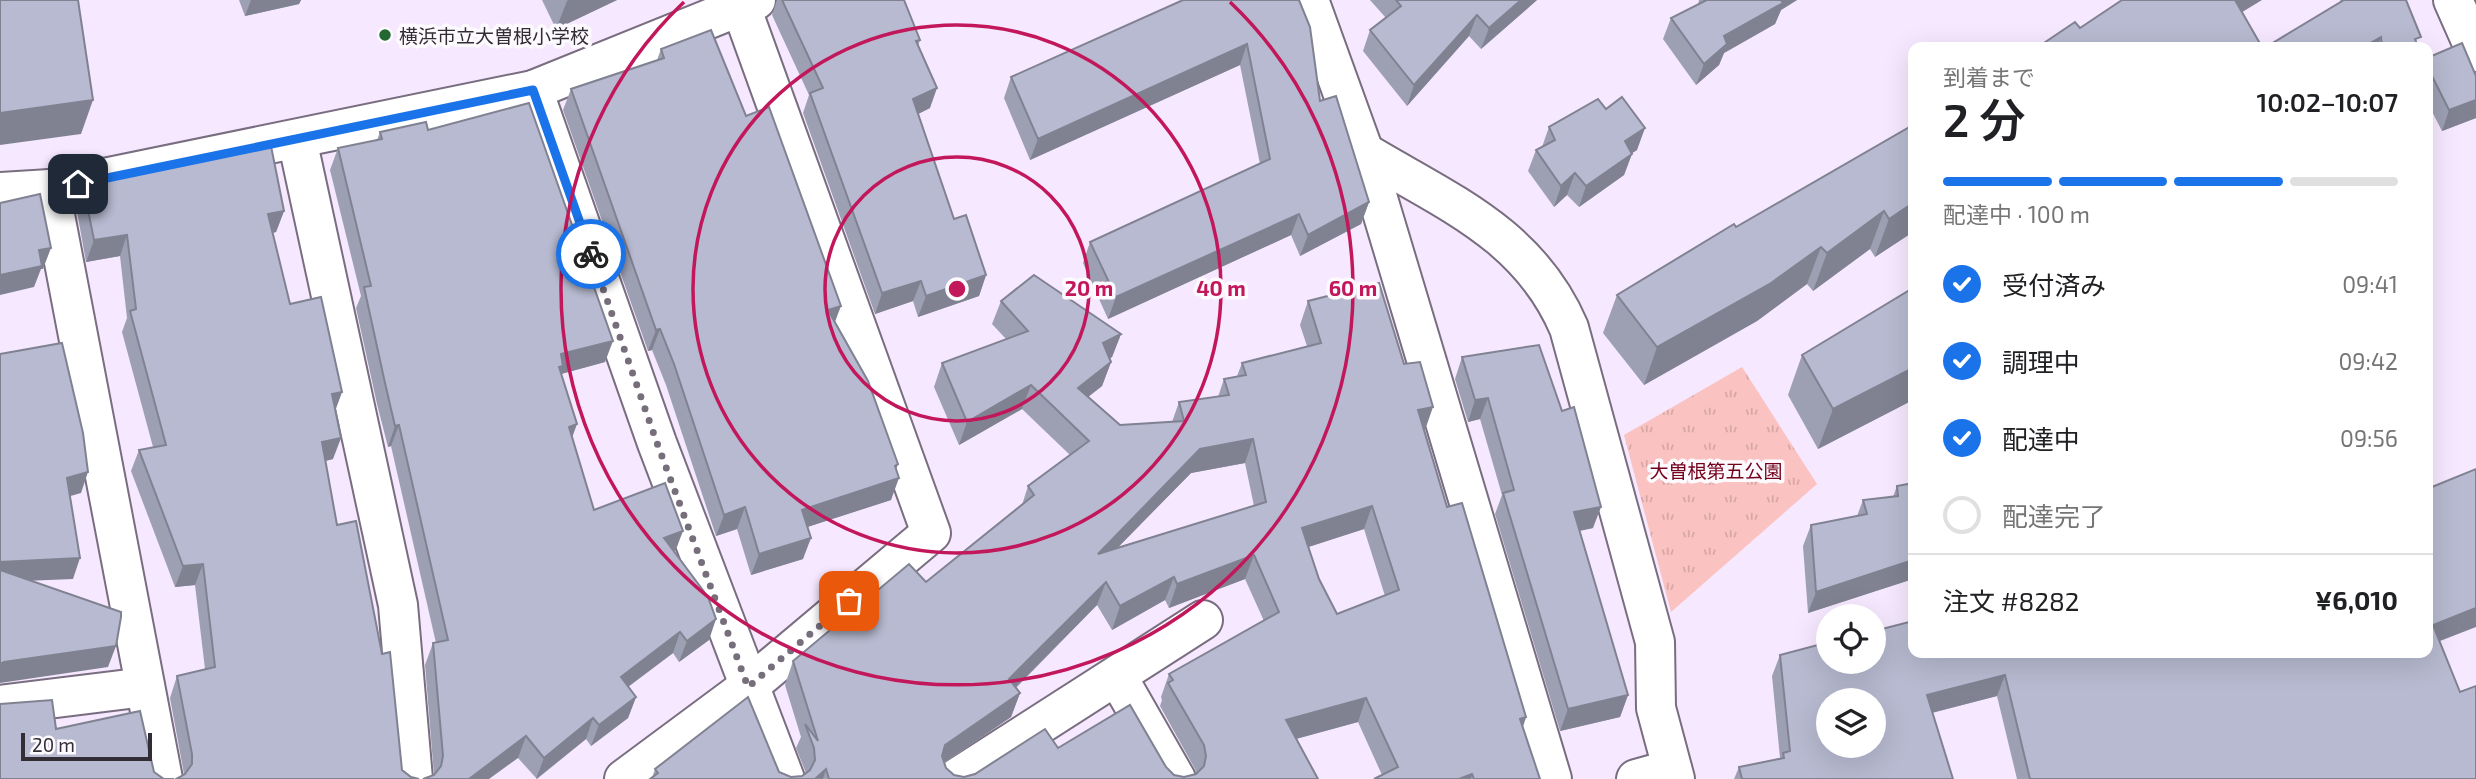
<!DOCTYPE html>
<html lang="ja">
<head>
<meta charset="utf-8">
<style>
  body { margin:0; font-family:"Exo 2","Noto Sans JP",sans-serif; background:#f2f2f2; color:#202124; height:100vh; display:flex; flex-direction:column; font-size:26px; white-space:nowrap }
  * { box-sizing:border-box; margin:0 }
  p { font-size:23px; color:#757577 }
  .icon { flex:none; width:38px; height:38px; fill:none; stroke:currentColor; stroke-width:2; stroke-linecap:round; stroke-linejoin:round }
  .map { position:relative; flex:1; overflow:hidden }
  .panel { position:absolute; left:1908px; top:42px; width:525px; height:616px; display:flex; flex-direction:column; background:#fff; border-radius:14px; box-shadow:0 7px 28px #0002 }
  .panel>* { flex:none }
  .buttons { position:absolute; left:1816px; top:604px; display:grid; gap:14px }
  .buttons a { display:grid; place-items:center; width:70px; height:70px; border-radius:50%; background:#fff; box-shadow:0 7px 28px #0002; font-size:35px }
  .scale { position:absolute; left:21px; bottom:18px; width:131px; box-sizing:border-box; padding-left:7px; border:4px solid #322d35; border-top:0; font-size:19px; line-height:24px; white-space:nowrap; color:#322d35; -webkit-text-stroke:5px #fdfafe; paint-order:stroke }
  .pin { position:absolute; display:grid; place-items:center; width:60px; height:60px; color:#fff; margin:-30px; border-radius:14px; box-shadow:0 4px 10px #0006 }
  .courier { position:absolute; display:grid; place-items:center; width:70px; height:70px; margin:-35px; border:5px solid #1a73e8; border-radius:50%; background:#fff; color:#222; box-shadow:0 2px 9px #0007 }
  .summary em { font-style:normal; font-weight:600 }
  .summary div { display:flex; flex-direction:column-reverse }
  .summary { display:flex; align-items:center; justify-content:space-between; height:119px; padding:0 35px }
  h1 { font-size:46px; font-weight:600; line-height:52px }
  .bar { display:grid; grid-template-columns:repeat(4,1fr); gap:10px 7px; align-content:center; height:84px; padding:0 35px }
  .bar i { height:9px; border-radius:5px; background:#e0e0e0 }
  .bar .selected { background:#1a73e8 }
  .bar p { grid-column:span 4 }
  .line { display:flex; align-items:center; gap:18px; padding:0 35px; border-top:2px solid #e0e0e0 }
  .line div { flex:1 }
  ol { padding:0 35px; list-style:none }
  li { display:flex; align-items:center; gap:21px; height:77px }
  li p { margin-inline-start:auto }
  li .icon { padding:7px; border-radius:50%; background:#1a73e8; color:#fff; stroke-width:4 }
  li:last-child { color:#757577 }
  li i { width:38px; height:38px; border:4px solid #e0e0e0; border-radius:50% }
  .map>svg:first-child { display:block }
  .park { fill:url(#park-tufts) }
  .lines { fill:none; stroke-linecap:round; stroke-linejoin:round }
  .minor-casing { stroke:#796d80; stroke-width:42 }
  .minor { stroke:#fff; stroke-width:38 }
  .wall { fill:#9da0b3; fill-rule:evenodd }
  .shaded-wall { fill:#808292 }
  .building { fill:#b7bad0; stroke:#808292; stroke-width:2; fill-rule:evenodd }
  .done { stroke:#776e7b; stroke-width:7; stroke-dasharray:0 12.6 }
  .route { stroke:#1a73e8; stroke-width:9 }
  .ring { fill:none; stroke:#c2185b; stroke-width:3.5 }
  .poi-dot { fill:#236733; stroke:#fdfafe; stroke-width:2.5 }
  .labels { text-anchor:middle; dominant-baseline:central; stroke-width:7; stroke-linejoin:round; paint-order:stroke }
  .poi-label { font-size:19px; fill:#322d35; stroke:#fdfafe; text-anchor:start }
  .park-label { font-size:19px; fill:#75001c; stroke:#fdfafe }
  .centre { fill:#c2185b; stroke:#fdfafe; stroke-width:3.5 }
  .ring-label { font-size:21px; text-anchor:middle; font-weight:bold; fill:#c2185b; stroke:#fdfafe; stroke-width:7; stroke-linejoin:round; paint-order:stroke }
</style>
</head>
<body>
<div class="map">
<svg width="2476" height="779" viewBox="0 0 2476 779">
  <defs>
    <pattern id="park-tufts" width="24" height="20" patternUnits="userSpaceOnUse" patternTransform="scale(1.75)"><rect width="24" height="20" fill="#fac2c1"/><path d="M3 7l-1-3M5 7V3M7 7l1-3M15 17l-1-3M17 17v-4M19 17l1-3" fill="none" stroke="#d7a7a6"/></pattern>
  </defs>
  <rect width="100%" height="100%" fill="#f6e8fe"/>
  <!-- park -->
  <polygon class="park" points="1742,367 1817,484 1671,612 1624,435"/>
  <g class="lines">
    <defs>
      <g id="minor">
        <polyline points="1309,0 1364,152 1552,779"/>
        <polyline points="2453,0 2476,52"/>
        <polyline points="533,90 657,443 785,779"/>
        <polyline points="297,139 398,605 413,779"/>
        <path d="M1364,152C1447,202 1529,234 1569,328L1655,642L1656,708L1675,779"/>
        <polyline points="50,189 163,779"/>
        <polyline points="0,192 50,189 533,90 756,0"/>
        <polyline points="1117,676 1176,779"/>
        <polyline points="0,705 145,687"/>
        <polyline points="624,779 748,687 931,533 741,7"/>
        <polyline points="955,779 1203,620"/>
        <polyline points="1636,779 1672,769"/>
      </g>
    </defs>
    <!-- minor casing -->
    <use href="#minor" class="minor-casing"/>
    <!-- minor -->
    <use href="#minor" class="minor"/>
  </g>
  <!-- wall -->
  <g class="wall">
    <polygon points="239,0 301,0 299,4 245,16"/>
    <polygon points="542,0 617,0 556,29"/>
    <polygon points="777,0 904,0 920,40 918,46 930,108 918,114 954,219 986,275 979,296 918,317 913,301 875,314 803,113 809,95 772,15"/>
    <polygon points="1299,0 1320,101 1369,202 1361,224 1300,256 1291,235 1108,319 1083,263 1090,242 1260,164 1240,65 1030,160 1004,98 1011,77"/>
    <polygon points="1370,0 1537,0 1481,49 1469,36 1407,106 1363,51 1370,30 1386,18"/>
    <polygon points="1699,0 1797,0 1781,10 1775,24 1724,53 1719,65 1696,85 1663,39 1671,18 1698,5"/>
    <polygon points="2340,0 2406,0 2418,47 2266,47 2341,2"/>
    <polygon points="661,49 746,116 835,322 896,470 891,500 807,527 803,559 751,575 737,529 716,536 666,385 652,350 648,351 563,110 571,89 657,60"/>
    <polygon points="2427,58 2476,76 2476,118 2442,131 2427,102"/>
    <polygon points="1913,125 1913,232 1875,257 1870,249 1813,291 1807,284 1757,321 1644,385 1603,333 1617,295"/>
    <polygon points="1549,127 1637,150 1632,153 1624,175 1579,207 1567,195 1554,207 1528,171 1536,150 1542,147"/>
    <polygon points="428,130 605,362 561,374 572,437 594,510 675,552 709,640 679,662 673,653 628,687 636,697 628,718 591,746 586,739 537,779 518,758 434,775 425,665 433,643 436,643 391,446 388,447 377,404 356,308 361,296 330,170 338,148 377,140 380,132"/>
    <polygon points="83,185 284,211 276,232 273,233 290,304 342,392 335,410 333,459 325,461 337,525 382,654 184,774 170,698 177,676 205,669 195,585 175,587 131,471 139,450 153,447 122,332 127,318 120,256 86,262 76,206"/>
    <polygon points="1913,288 1913,400 1818,449 1788,395 1802,355"/>
    <path d="M1001,301L1121,334L1112,357L1109,359L1111,362L1102,386L1088,397L1120,425L1172,422L1179,402L1218,397L1224,379L1237,376L1242,363L1307,346L1300,325L1308,301L1425,430L1447,507L1526,717L1523,727L1540,779H1374L1382,775L1358,722L1296,739L1318,779H650L652,778L655,769L779,772L791,777L802,776L806,773L796,748L801,737L785,685L793,661L926,582L1022,505L1028,486L1070,455L1022,409L959,445L934,387L942,363L1006,339L992,324ZM1245,463L1254,506L1118,547L1191,473ZM1364,529L1385,596L1337,614L1319,579L1308,547ZM1245,579L1264,621L1169,674L1161,697L1162,700L1160,706L1195,769L1196,774L1184,777L1174,775L1166,767L1058,748L964,777L954,775L946,768L944,763L1011,717L1020,693L1016,688L1097,605L1112,630L1165,600L1169,608Z"/>
    <polygon points="1462,357 1593,528 1580,531 1628,695 1620,717 1560,731 1495,514 1502,495 1480,419 1468,422 1455,379"/>
    <polygon points="1913,483 1913,579 1808,613 1803,546 1811,525 1857,516 1863,500 1893,497 1897,486"/>
    <polygon points="2439,641 2476,779 2017,779 1997,696 1932,713 1953,779 1734,779 1739,767 1780,758 1772,676 1780,655"/>
  </g>
  <!-- shaded-wall -->
  <g class="shaded-wall">
    <polygon points="251,0 301,0 299,4 245,16"/>
    <polygon points="568,0 617,0 556,29 567,1"/>
    <polygon points="1521,0 1537,0 1481,49 1489,28"/>
    <polygon points="1775,0 1797,0 1781,10 1775,24 1724,53 1719,65 1696,85 1704,64 1724,36"/>
    <polygon points="2226,0 2262,0 2216,28"/>
    <polygon points="1477,15 1469,36 1407,106 1414,85"/>
    <polygon points="2381,37 2377,47 2363,47"/>
    <polygon points="1247,44 1240,65 1030,160 1038,139"/>
    <polygon points="937,88 930,108 906,120 913,99"/>
    <polygon points="93,100 81,134 0,145 0,113"/>
    <polygon points="2476,100 2476,118 2442,131 2449,110"/>
    <polygon points="1645,128 1637,150 1618,162 1625,141"/>
    <polygon points="1632,154 1624,175 1579,207 1586,186"/>
    <polygon points="1575,173 1567,195 1554,207 1561,186"/>
    <polygon points="1369,202 1361,224 1300,256 1308,235"/>
    <polygon points="1913,203 1913,232 1875,257 1889,219"/>
    <polygon points="284,211 276,232 261,235 268,214"/>
    <polygon points="1884,211 1870,249 1813,291 1827,253"/>
    <polygon points="1299,214 1291,235 1108,319 1116,297"/>
    <polygon points="127,235 120,256 86,262 94,240"/>
    <polygon points="1821,247 1807,284 1757,321 1644,385 1657,347"/>
    <polygon points="51,248 43,269 41,269 34,287 0,295 0,275 39,250"/>
    <polygon points="986,275 979,296 918,317 926,296"/>
    <polygon points="921,281 913,301 875,314 882,293"/>
    <polygon points="841,306 833,327 828,310"/>
    <polygon points="660,329 652,350 648,351 656,330"/>
    <polygon points="1121,334 1112,357 1095,367 1103,343"/>
    <polygon points="613,341 605,362 561,374 556,387 561,354"/>
    <polygon points="1111,362 1102,386 1070,411 1078,388"/>
    <polygon points="1913,368 1913,400 1818,449 1833,409"/>
    <polygon points="1031,385 1022,409 959,445 967,422"/>
    <polygon points="342,392 334,414 332,394"/>
    <polygon points="1488,398 1480,419 1468,422 1475,400"/>
    <polygon points="1433,407 1425,430 1409,433 1418,410"/>
    <polygon points="577,424 569,446 569,427"/>
    <polygon points="399,425 391,446 388,447 395,426"/>
    <polygon points="341,438 333,459 314,464 322,442"/>
    <polygon points="1253,439 1245,463 1191,473 1089,577 1098,554 1200,449"/>
    <polygon points="898,464 892,481 899,478 891,500 795,531 802,510"/>
    <polygon points="88,472 81,493 60,499 67,478"/>
    <polygon points="1372,506 1364,529 1293,552 1302,528"/>
    <polygon points="745,507 737,529 716,536 724,515"/>
    <polygon points="1601,507 1593,528 1567,533 1574,512"/>
    <polygon points="683,531 675,552 664,538"/>
    <polygon points="811,538 803,559 751,575 759,554"/>
    <polygon points="1254,555 1245,579 1169,608 1177,584"/>
    <polygon points="80,558 73,579 0,582 0,562"/>
    <polygon points="1913,560 1913,579 1808,613 1816,592"/>
    <polygon points="203,564 195,585 175,587 183,566"/>
    <polygon points="1174,577 1165,600 1112,630 1120,606"/>
    <polygon points="1106,582 1097,605 1001,702 1009,679"/>
    <polygon points="2476,608 2476,627 2427,646 2433,625"/>
    <polygon points="716,619 709,640 679,662 687,641"/>
    <polygon points="680,632 673,653 613,698 621,677"/>
    <polygon points="116,646 108,667 0,683 0,664 4,662"/>
    <polygon points="2005,675 1997,696 1919,716 1927,695"/>
    <polygon points="1020,693 1011,717 936,768 945,745"/>
    <polygon points="1628,695 1620,717 1560,731 1568,709"/>
    <polygon points="636,697 628,718 591,746 599,725"/>
    <polygon points="1366,698 1358,722 1277,744 1286,720"/>
    <polygon points="1526,717 1518,741 1520,719"/>
    <polygon points="593,718 586,739 536,779 544,758"/>
    <polygon points="526,736 518,758 489,779 469,779"/>
    <polygon points="826,769 823,779 815,779"/>
    <polygon points="1472,774 1471,779 1459,779"/>
  </g>
  <!-- building -->
  <g class="building">
    <polygon points="0,0 78,0 93,100 0,113"/>
    <polygon points="782,0 904,0 920,40 916,41 937,88 913,99 954,219 966,215 986,275 926,296 921,281 882,293 810,93 823,88"/>
    <polygon points="1183,0 1299,0 1310,27 1320,101 1336,96 1369,202 1308,235 1299,214 1116,297 1090,242 1270,159 1247,44 1038,139 1011,77"/>
    <polygon points="1396,0 1521,0 1489,28 1477,15 1414,85 1370,30 1401,6"/>
    <polygon points="1704,0 1781,0 1783,3 1724,36 1727,44 1704,64 1671,18 1705,1"/>
    <polygon points="2122,0 2235,0 2262,47 2174,47 2172,44 2168,47 2038,47 2075,22 2080,28"/>
    <polygon points="2344,0 2406,0 2421,37 2415,39 2418,47 2382,47 2381,37 2363,47 2266,47"/>
    <polygon points="711,30 746,116 769,107 841,306 828,310 868,381 898,464 895,466 899,478 802,510 811,538 759,554 745,507 724,515 674,364 660,329 656,330 571,89 664,58 661,49"/>
    <polygon points="2462,43 2476,76 2476,100 2449,110 2427,66 2427,58"/>
    <polygon points="1622,97 1645,128 1625,141 1632,154 1586,186 1575,173 1561,186 1536,150 1555,140 1549,127 1598,99 1606,109"/>
    <polygon points="529,103 613,341 561,354 563,366 559,367 577,424 569,427 594,510 665,483 683,531 664,538 708,597 716,619 687,641 680,632 621,677 636,697 599,725 593,718 544,758 526,736 469,779 423,779 434,775 441,766 443,756 433,643 448,640 399,425 395,426 385,383 364,287 371,286 338,148 382,139 380,132 426,122 428,130"/>
    <polygon points="1913,125 1913,203 1889,219 1884,211 1827,253 1821,247 1771,283 1657,347 1617,295 1734,224 1736,227"/>
    <polygon points="271,146 284,211 268,214 290,304 321,297 342,392 332,394 341,438 322,442 337,525 356,521 382,654 390,652 402,770 411,777 419,779 176,779 185,774 192,764 192,754 177,676 215,667 203,564 183,566 139,450 166,445 130,311 136,309 127,235 94,240 83,185"/>
    <polygon points="40,194 51,248 39,250 42,266 0,275 0,203"/>
    <path d="M1034,275L1121,334L1103,343L1111,362L1078,388L1120,425L1184,421L1179,402L1229,395L1224,379L1246,375L1242,363L1321,343L1308,301L1379,283L1404,364L1420,362L1433,407L1418,410L1447,507L1462,503L1526,717L1520,719L1540,779H1474L1472,774L1459,779H1374L1398,767L1366,698L1286,720L1318,779H829L826,769L815,779H650L658,773L655,769L748,697L779,772L791,777L802,776L810,770L815,760L814,748L805,724L818,741L793,661L909,564L926,582L1034,495L1028,486L1089,441L1031,385L967,422L942,363L1028,331L1001,301ZM1253,439L1266,502L1098,554L1200,449ZM1372,506L1399,590L1337,614L1319,579L1302,528ZM1254,555L1279,612L1169,674L1173,680L1168,683L1204,745L1206,756L1204,766L1196,774L1184,777L1174,775L1166,767L1130,705L1058,748L1045,729L975,774L964,777L954,775L946,768L942,756L945,745L1020,693L1009,679L1106,582L1120,606L1174,577L1177,584Z"/>
    <polygon points="1913,288 1913,368 1833,409 1802,355"/>
    <polygon points="62,343 83,433 88,472 67,478 80,558 0,562 0,354"/>
    <polygon points="1539,345 1562,411 1574,407 1601,507 1574,512 1628,695 1568,709 1503,493 1514,490 1488,398 1475,400 1462,357"/>
    <path d="M2476,469V608L2433,625L2460,692L2476,686V779H2030L2005,675L1927,695L1953,779H1742L1739,767L1784,758L1783,753L1790,751L1780,655L1829,642V662H1874V631L1913,621V653H2427V489ZM1829,700H1874V746H1829Z"/>
    <polygon points="1913,483 1913,560 1816,592 1811,525 1867,514 1863,500 1898,496 1897,486"/>
    <polygon points="0,570 121,612 121,617 116,646 4,662 0,664"/>
    <polygon points="52,700 56,729 140,711 154,772 164,779 174,779 0,779 0,704"/>
  </g>
  <g class="lines">
    <!-- done -->
    <polyline class="done" points="591,254 657,443 748,687 849,601"/>
    <!-- route -->
    <polyline class="route" points="78,184 533,90 591,254"/>
  </g>
  <!-- distance rings -->
  <g class="ring">
    <circle cx="957" cy="289" r="132"/>
    <circle cx="957" cy="289" r="264"/>
    <path d="M1230 2A396 396 0 1 1 684 2"/>
  </g>
  <!-- markers -->
  <circle class="poi-dot" cx="385" cy="35" r="7"/>
  <g class="labels">
    <!-- poi labels -->
    <g class="poi-label">
      <text x="399" y="35">横浜市立大曽根小学校</text>
    </g>
    <!-- park labels -->
    <g class="park-label">
      <text x="1716" y="470">大曽根第五公園</text>
    </g>
  </g>
  <circle cx="957" cy="289" r="10" class="centre"/>
  <g class="ring-label">
    <text x="1089" y="296">20 m</text>
    <text x="1221" y="296">40 m</text>
    <text x="1353" y="296">60 m</text>
  </g>
</svg>
<div class="buttons">
<a><svg class="icon" aria-label="locate" viewBox="0 0 24 24"><circle cx="12" cy="12" r="6"/><path d="M12 2v4M12 18v4M2 12h4M18 12h4"/></svg></a>
<a><svg class="icon" aria-label="layers" viewBox="0 0 24 24"><path d="M12 4l9 5-9 5-9-5zM3 14l9 5 9-5"/></svg></a>
</div>
<div class="scale">20 m</div>
<div class="pin" style="left:849px;top:601px;background:#ea580c"><svg class="icon" aria-label="bag" viewBox="0 0 24 24"><path d="M5 8h14l-1 12H6zM9 8a3 3 0 0 1 6 0"/></svg></div>
<div class="pin" style="left:78px;top:184px;background:#1f2937"><svg class="icon" aria-label="home" viewBox="0 0 24 24"><path d="M3 11l9-7 9 7M6 9v11h12V9"/></svg></div>
<div class="courier" style="left:591px;top:254px"><svg class="icon" aria-label="bike" viewBox="0 0 24 24"><circle cx="6" cy="16" r="4"/><circle cx="18" cy="16" r="4"/><path d="M6 16l4-8h5l3 8M10 8l3 8H6M13 5h3"/></svg></div>
<section class="panel">
<div class="summary"><div><h1>2 分</h1><p>到着まで</p></div><em>10:02–10:07</em></div>
<div class="bar"><i class="selected"></i><i class="selected"></i><i class="selected"></i><i></i><p>配達中 · 100 m</p></div>
<ol>
<li><svg class="icon" aria-label="check" viewBox="0 0 24 24"><path d="M5 12l5 5 9-10"/></svg>受付済み<p>09:41</p></li>
<li><svg class="icon" aria-label="check" viewBox="0 0 24 24"><path d="M5 12l5 5 9-10"/></svg>調理中<p>09:42</p></li>
<li><svg class="icon" aria-label="check" viewBox="0 0 24 24"><path d="M5 12l5 5 9-10"/></svg>配達中<p>09:56</p></li>
<li><i></i>配達完了</li>
</ol>
<div class="line" style="height:91px"><div>注文 #8282</div><b>¥6,010</b></div>
</section>
</div>
</body>
</html>
